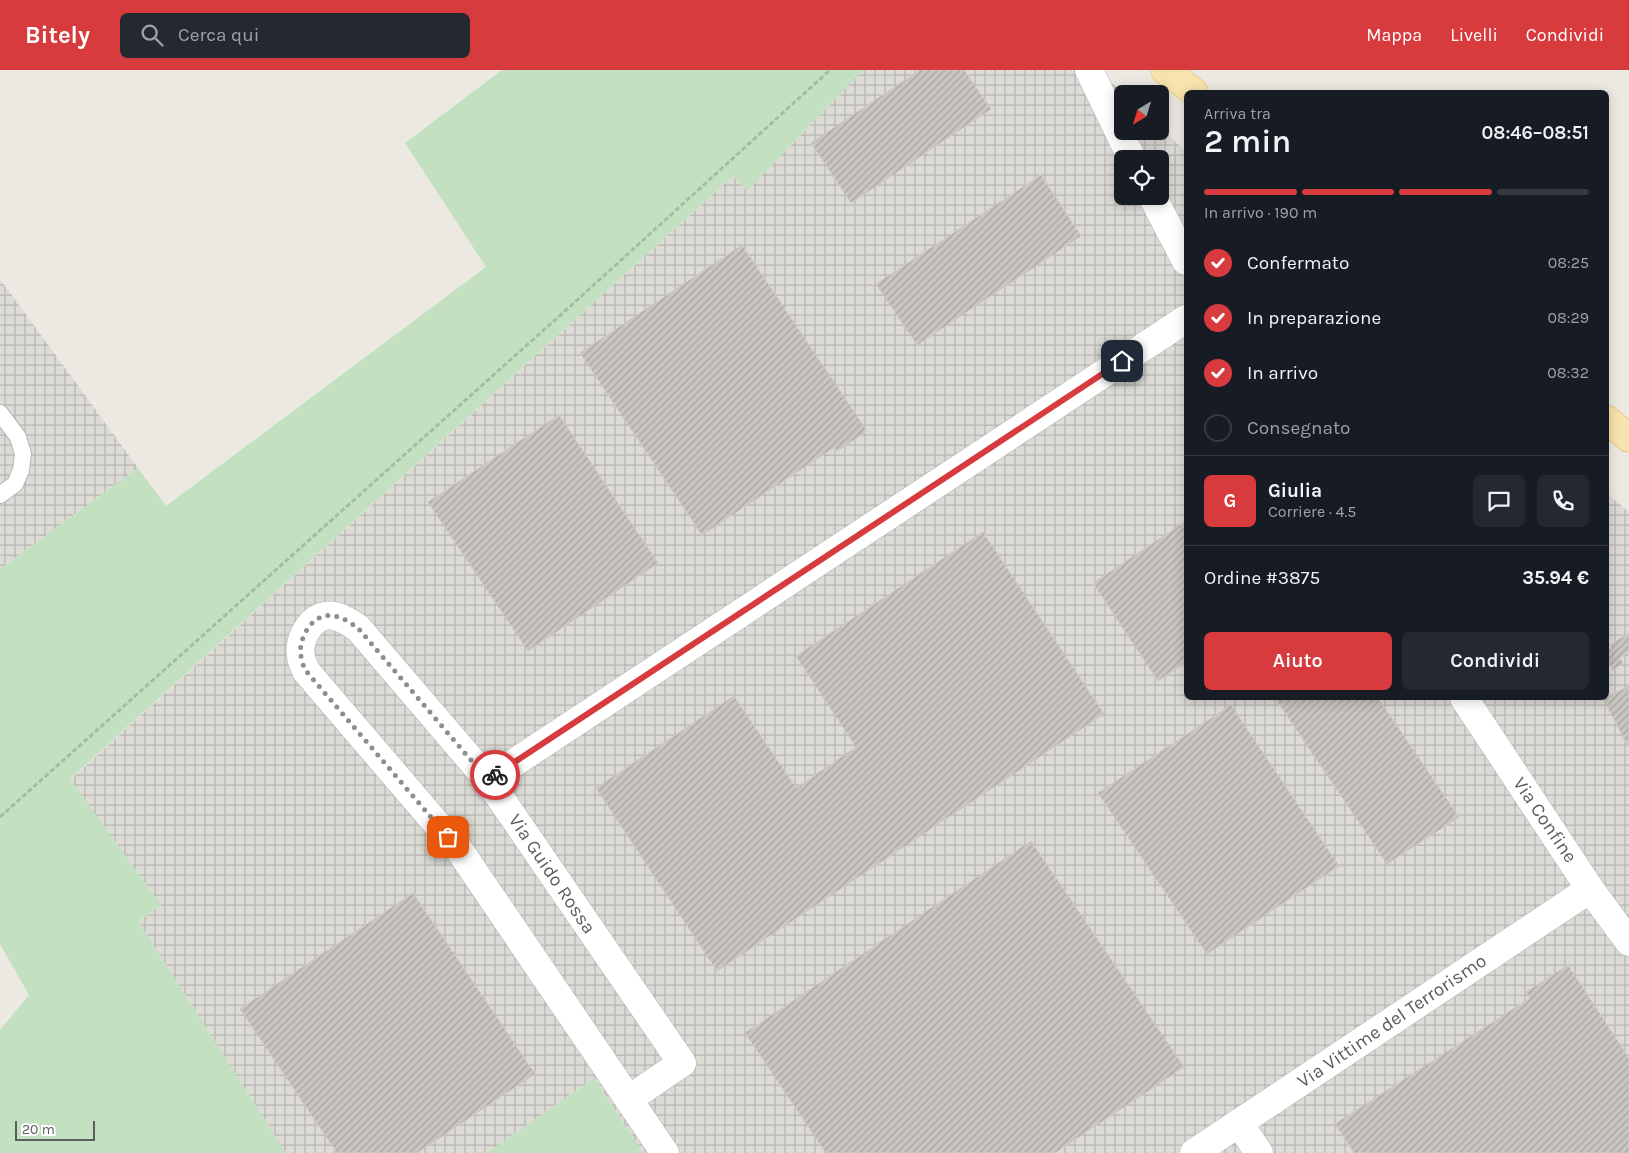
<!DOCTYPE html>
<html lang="it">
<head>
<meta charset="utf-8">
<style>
  body { margin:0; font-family:Karla,sans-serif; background:#242831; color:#f1f3f6; height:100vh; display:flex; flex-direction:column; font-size:19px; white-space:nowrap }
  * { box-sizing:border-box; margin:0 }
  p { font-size:16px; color:#9ea1a6 }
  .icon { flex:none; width:28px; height:28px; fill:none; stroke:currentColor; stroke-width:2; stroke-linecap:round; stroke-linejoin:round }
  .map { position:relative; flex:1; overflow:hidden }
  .panel { position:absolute; left:1184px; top:20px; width:425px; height:610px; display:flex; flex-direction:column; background:#171b24; border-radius:8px; box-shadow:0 2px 12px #0003 }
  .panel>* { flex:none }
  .needle { width:32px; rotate:218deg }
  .fabs { position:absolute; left:1114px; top:15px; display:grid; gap:10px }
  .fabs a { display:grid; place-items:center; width:55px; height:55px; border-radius:8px; background:#171b24; box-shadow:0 2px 12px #0003; font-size:25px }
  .scale { position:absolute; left:15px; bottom:12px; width:80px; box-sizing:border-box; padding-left:5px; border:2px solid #5a5e61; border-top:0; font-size:14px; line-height:18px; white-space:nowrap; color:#5a5e61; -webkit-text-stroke:4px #fff; paint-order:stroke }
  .pin { position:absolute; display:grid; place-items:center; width:42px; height:42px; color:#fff; margin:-21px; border-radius:10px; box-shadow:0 2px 8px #0006 }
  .courier { position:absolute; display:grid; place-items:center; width:50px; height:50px; margin:-25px; border:4px solid #d83b3e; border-radius:50%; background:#fff; color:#222; box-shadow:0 1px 6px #0007 }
  .overview em { font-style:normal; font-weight:600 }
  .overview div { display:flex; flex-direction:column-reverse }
  .overview { display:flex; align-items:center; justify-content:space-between; height:85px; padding:0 20px }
  h1 { font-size:32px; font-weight:600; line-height:38px }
  .bar { display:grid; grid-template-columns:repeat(4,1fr); gap:8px 5px; align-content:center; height:60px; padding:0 20px }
  .bar i { height:6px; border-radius:4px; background:#363941 }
  .bar .current { background:#d83b3e }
  .bar p { grid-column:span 4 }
  .line { display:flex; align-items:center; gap:12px; padding:0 20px; border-top:1px solid #363941 }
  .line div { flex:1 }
  .round { display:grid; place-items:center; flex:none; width:52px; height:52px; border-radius:8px; background:#242831 }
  ol { padding:0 20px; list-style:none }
  li { display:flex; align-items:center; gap:15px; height:55px }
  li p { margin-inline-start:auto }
  li .icon { padding:5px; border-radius:50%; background:#d83b3e; color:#fff; stroke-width:4 }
  li:last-child { color:#9ea1a6 }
  li i { width:28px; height:28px; border:2px solid #363941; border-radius:50% }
  .action { display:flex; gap:10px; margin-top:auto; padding:10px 20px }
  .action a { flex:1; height:58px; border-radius:8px; background:#d83b3e; color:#fff; font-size:20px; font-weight:600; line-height:58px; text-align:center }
  .action a+a { background:#242831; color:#f1f3f6 }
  header { display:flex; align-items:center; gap:30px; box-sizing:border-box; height:70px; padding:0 25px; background:#d83b3e; color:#fff }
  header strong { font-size:24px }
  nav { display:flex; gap:28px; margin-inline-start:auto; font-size:18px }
  .search { width:350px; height:45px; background:#242831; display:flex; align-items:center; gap:12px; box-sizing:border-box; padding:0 18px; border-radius:8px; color:#9ea1a6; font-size:19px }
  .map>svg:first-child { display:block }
  .industrial { fill:url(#industrial-grid); fill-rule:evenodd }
  .green { fill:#c3e1c0 }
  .building { fill:url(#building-hatch); stroke:#d0cac1 }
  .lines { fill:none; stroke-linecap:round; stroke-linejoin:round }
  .service-casing { stroke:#b2b5b8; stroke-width:18 }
  .minor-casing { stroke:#b2b5b8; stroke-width:29 }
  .primary-casing { stroke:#e3b363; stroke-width:29 }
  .path { stroke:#9ac2a2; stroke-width:3; stroke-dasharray:5 2.5; stroke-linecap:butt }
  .service { stroke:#fff; stroke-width:16 }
  .minor { stroke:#fff; stroke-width:28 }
  .primary { stroke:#f7e4ac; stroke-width:28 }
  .done { stroke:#8d8f8e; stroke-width:5; stroke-dasharray:0 9 }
  .route { stroke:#d83b3e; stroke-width:6 }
  .labels { text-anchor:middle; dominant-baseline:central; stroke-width:4; stroke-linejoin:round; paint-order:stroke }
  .street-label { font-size:19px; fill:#5a5e61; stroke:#fff }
</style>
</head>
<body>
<header>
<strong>Bitely</strong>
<div class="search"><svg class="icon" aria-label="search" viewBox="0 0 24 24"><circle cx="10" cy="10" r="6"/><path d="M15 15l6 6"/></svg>Cerca qui</div>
<nav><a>Mappa</a><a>Livelli</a><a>Condividi</a></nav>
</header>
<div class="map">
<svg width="1629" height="1083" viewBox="0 0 1629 1083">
  <defs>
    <pattern id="industrial-grid" width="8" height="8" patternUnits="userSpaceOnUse" patternTransform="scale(1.25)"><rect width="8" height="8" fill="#dddbd6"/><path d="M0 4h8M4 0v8" fill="none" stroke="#b6b5b1"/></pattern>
    <pattern id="building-hatch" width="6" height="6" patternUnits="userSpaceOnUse" patternTransform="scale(1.25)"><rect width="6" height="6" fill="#c9c5c0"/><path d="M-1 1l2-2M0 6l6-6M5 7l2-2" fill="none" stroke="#a6a39f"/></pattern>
  </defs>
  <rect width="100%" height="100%" fill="#ece9e2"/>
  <!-- industrial -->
  <g class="industrial">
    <path d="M863,0H1098L1124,24L1122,61H1160V57L1186,82V628H1606V423L1629,442V1083H643L594,1008L487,1083H286L138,851L161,835L70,710L733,106L747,121ZM1122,89H1160V126H1122Z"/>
    <polygon points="0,209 138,398 0,499"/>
  </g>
  <!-- green -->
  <g class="green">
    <polygon points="502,0 863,0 747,121 733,106 70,709 161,835 138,851 286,1083 0,1083 0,960 29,925 0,874 0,499 138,398 166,436 486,197 405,73"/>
    <polygon points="594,1008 643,1083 487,1083"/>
  </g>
  <!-- building -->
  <g class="building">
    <polygon points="920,0 964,0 991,39 851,133 811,73"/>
    <polygon points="1041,105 1081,166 917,275 876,214"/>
    <polygon points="742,175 867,361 837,381 835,377 702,465 580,283"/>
    <polygon points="559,345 658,493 528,581 428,432"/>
    <polygon points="1186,451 1186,592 1158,611 1093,513"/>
    <polygon points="983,462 1104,644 717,901 596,718 734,626 796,718 856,677 796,586"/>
    <polygon points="1629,563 1629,582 1620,588 1623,593 1613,600 1606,588 1606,582 1612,578 1610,575"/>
    <polygon points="1629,616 1629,673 1627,674 1603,629"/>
    <polygon points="1275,628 1378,628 1459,747 1387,794"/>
    <polygon points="1231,635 1339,796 1207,884 1098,723"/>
    <polygon points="1031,771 1184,997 1055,1083 826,1083 745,963"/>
    <polygon points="413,823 535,1004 417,1083 337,1083 240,939"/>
    <polygon points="1568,895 1629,988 1629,1083 1354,1083 1335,1054 1530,928 1526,922"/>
  </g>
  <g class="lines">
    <defs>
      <polyline id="service" points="0,343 18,367 23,384 21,400 15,414 0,425"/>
      <g id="minor">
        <polyline points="1089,0 1132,89"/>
        <polyline points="1152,126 1186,191"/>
        <polyline points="1464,628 1590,819 1629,872"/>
        <polyline points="488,710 1186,249"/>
        <path d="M629,1029L682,993L488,710L358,558C349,552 337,543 325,546C309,549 298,571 301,586C301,591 305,597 306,601L460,781L665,1083"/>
        <polyline points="1239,1053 1259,1083"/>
        <polyline points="1194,1083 1590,819"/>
      </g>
      <g id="primary">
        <polyline points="1165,0 1194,22"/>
        <polyline points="1606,349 1629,368"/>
      </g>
    </defs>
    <!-- service casing -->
    <use href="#service" class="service-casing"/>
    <!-- minor casing -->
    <use href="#minor" class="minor-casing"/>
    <!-- primary casing -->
    <use href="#primary" class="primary-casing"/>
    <!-- path -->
    <polyline class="path" points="0,747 575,232 830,0"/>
    <!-- service -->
    <use href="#service" class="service"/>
    <!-- minor -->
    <use href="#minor" class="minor"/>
    <!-- primary -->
    <use href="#primary" class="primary"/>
  </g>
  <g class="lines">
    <!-- done -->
    <path class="done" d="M448,767L306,601C304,597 301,591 301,586C298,571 309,549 325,546C337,543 349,552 358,558L488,710L495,705"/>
    <!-- route -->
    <polyline class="route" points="495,705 1122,291"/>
  </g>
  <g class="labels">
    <!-- street labels -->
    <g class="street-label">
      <text transform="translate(1545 750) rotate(56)">Via Confine</text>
      <text transform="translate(552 804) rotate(56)">Via Guido Rossa</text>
      <text transform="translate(1392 951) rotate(-34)">Via Vittime del Terrorismo</text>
    </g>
  </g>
</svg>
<div class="fabs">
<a><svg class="needle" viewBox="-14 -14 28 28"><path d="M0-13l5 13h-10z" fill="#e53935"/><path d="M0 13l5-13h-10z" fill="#9ea1a6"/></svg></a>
<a><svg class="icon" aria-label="locate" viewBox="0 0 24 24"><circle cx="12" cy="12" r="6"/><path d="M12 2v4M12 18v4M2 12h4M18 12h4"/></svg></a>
</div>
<div class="scale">20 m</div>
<div class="pin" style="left:448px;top:767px;background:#ea580c"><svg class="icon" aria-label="bag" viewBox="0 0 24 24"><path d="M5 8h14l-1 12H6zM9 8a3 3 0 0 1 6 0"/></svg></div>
<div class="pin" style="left:1122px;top:291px;background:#1f2937"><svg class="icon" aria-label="home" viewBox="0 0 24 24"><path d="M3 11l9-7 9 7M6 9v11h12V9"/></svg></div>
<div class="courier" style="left:495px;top:705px"><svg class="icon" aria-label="bike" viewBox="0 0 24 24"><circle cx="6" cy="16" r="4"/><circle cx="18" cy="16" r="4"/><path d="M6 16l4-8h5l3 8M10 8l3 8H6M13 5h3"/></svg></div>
<section class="panel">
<div class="overview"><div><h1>2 min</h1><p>Arriva tra</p></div><em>08:46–08:51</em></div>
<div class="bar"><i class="current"></i><i class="current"></i><i class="current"></i><i></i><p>In arrivo · 190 m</p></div>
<ol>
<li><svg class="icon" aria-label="check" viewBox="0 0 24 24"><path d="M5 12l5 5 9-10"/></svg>Confermato<p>08:25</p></li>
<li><svg class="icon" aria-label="check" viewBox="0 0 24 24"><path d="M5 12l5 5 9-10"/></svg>In preparazione<p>08:29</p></li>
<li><svg class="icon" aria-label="check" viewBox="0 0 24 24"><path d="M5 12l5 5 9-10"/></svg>In arrivo<p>08:32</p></li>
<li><i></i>Consegnato</li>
</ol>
<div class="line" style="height:90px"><b class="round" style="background:#d83b3e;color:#fff">G</b><div><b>Giulia</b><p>Corriere · 4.5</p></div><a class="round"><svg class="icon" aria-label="chat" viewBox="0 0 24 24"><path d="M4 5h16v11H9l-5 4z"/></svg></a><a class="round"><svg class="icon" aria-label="phone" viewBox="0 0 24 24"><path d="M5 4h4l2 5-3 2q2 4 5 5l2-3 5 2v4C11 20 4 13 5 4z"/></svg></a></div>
<div class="line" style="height:65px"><div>Ordine #3875</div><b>35.94 €</b></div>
<div class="action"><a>Aiuto</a><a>Condividi</a></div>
</section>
</div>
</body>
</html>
